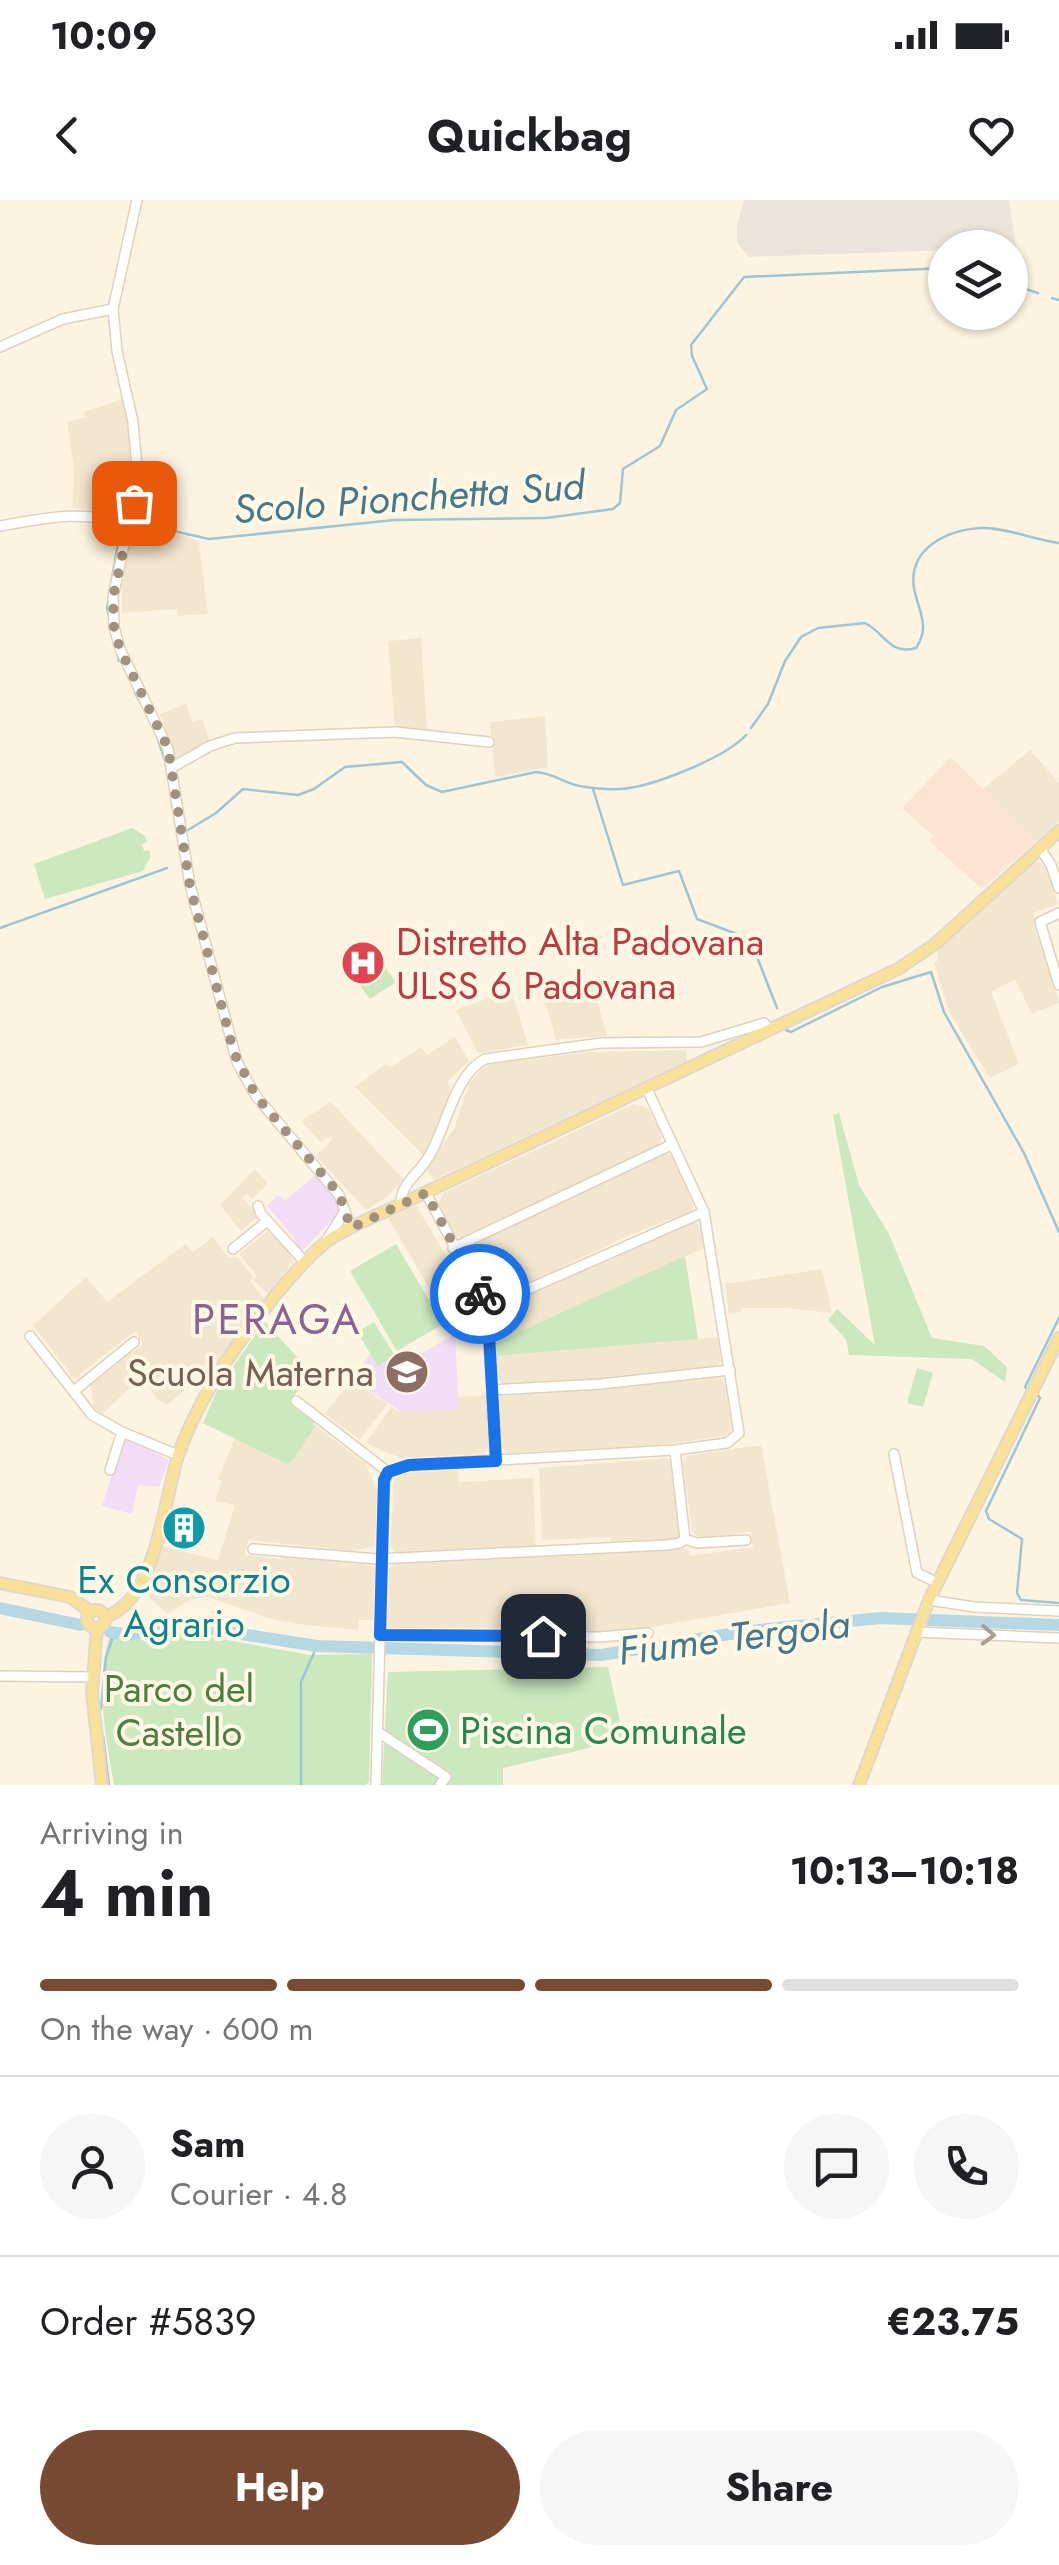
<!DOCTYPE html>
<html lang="en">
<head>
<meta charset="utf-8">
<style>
  body { margin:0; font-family:Jost,sans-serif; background:#f6f6f6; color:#202124; height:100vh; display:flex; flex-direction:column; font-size:38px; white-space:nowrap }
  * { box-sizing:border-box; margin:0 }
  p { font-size:32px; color:#757577 }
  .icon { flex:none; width:55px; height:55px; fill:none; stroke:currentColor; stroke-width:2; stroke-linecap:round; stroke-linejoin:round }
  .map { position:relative; height:1585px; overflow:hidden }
  .details { display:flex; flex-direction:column; background:#fff; flex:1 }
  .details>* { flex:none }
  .fabs { position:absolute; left:928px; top:30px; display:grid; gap:20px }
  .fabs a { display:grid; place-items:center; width:100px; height:100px; border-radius:50%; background:#fff; box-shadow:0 2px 8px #0004; font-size:50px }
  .pin { position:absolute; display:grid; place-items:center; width:85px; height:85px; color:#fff; margin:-42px; border-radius:20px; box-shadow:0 5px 15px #0006 }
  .courier { position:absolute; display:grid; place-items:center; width:100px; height:100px; margin:-50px; border:8px solid #1a73e8; border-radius:50%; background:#fff; color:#222; box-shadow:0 2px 12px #0007 }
  .head em { font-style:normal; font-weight:700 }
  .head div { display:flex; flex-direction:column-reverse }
  .head { display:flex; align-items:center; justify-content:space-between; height:170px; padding:0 40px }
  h1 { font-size:65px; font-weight:700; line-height:75px }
  .bar { display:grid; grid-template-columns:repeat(4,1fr); gap:15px 10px; align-content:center; height:120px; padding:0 40px }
  .bar i { height:12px; border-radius:8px; background:#e0e0e0 }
  .bar .active { background:#794a33 }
  .bar p { grid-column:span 4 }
  .line { display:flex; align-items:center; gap:25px; padding:0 40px; border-top:2px solid #e0e0e0 }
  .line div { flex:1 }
  .round { display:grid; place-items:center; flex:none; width:105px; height:105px; border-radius:52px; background:#f6f6f6 }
  .primary-button { display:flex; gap:20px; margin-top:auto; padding:20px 40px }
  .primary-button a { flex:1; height:115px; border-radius:60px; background:#794a33; color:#fff; font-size:40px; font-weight:700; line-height:115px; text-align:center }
  .primary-button a+a { background:#f6f6f6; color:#202124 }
  .status { display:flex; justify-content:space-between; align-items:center; height:70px; padding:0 50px; background:#fff; direction:ltr }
  .status svg { height:28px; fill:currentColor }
  header { display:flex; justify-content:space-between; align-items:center; height:130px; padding:0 40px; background:#fff; font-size:45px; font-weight:700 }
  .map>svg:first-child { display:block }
  .residential { fill:#f3e6ce }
  .commercial { fill:#fce4d3 }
  .industrial { fill:#eae4db }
  .education { fill:#f1ddf8 }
  .green { fill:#cbe8bf }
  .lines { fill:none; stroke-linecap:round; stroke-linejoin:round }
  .stream { stroke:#9cc6d6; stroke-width:2.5 }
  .river { stroke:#b5d8e4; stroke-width:12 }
  .minor-casing { stroke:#dfd1bc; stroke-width:12 }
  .major-casing { stroke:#ddd8d3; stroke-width:14 }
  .minor { stroke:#fff; stroke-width:9 }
  .major { stroke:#fae198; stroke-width:10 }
  .oneway { stroke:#aa9d91 }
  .done { stroke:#a2917d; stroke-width:10; stroke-dasharray:0 18 }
  .route { stroke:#1a73e8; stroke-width:12 }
  .labels { text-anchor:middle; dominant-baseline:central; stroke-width:8; stroke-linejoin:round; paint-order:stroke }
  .health-label { font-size:38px; fill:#be3a42; stroke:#fff8e5; text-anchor:start }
  .education-label { font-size:38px; fill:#785e54; stroke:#fff8e5; text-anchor:end }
  .culture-label { font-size:38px; fill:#0d838f; stroke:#fff8e5 }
  .park-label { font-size:38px; fill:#4e7d42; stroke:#fff8e5 }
  .leisure-label { font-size:38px; fill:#27864d; stroke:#fff8e5; text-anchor:start }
  .water-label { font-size:40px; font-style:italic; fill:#45788c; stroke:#fff8e5 }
  .quarter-label { font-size:42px; letter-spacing:2.5px; fill:#8a6395; stroke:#fff8e5 }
</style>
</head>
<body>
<div class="status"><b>10:09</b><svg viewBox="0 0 49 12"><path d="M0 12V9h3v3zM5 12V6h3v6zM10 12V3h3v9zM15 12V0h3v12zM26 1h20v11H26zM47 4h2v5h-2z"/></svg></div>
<header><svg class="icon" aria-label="back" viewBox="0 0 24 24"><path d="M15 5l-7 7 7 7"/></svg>Quickbag<svg class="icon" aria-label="heart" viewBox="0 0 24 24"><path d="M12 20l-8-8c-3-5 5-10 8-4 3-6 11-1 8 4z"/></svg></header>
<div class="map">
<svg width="1059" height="1585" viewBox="0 0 1059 1585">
  <rect width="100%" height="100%" fill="#fcf4e0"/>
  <!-- residential -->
  <g class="residential">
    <polygon points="123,199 130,232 132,268 126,316 72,308 74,269 67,222 85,217 84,212"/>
    <polygon points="134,327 186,336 199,342 208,414 178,416 177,409 122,413 122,384"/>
    <polygon points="421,438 427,531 395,528 388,441"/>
    <polygon points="186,504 192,522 202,519 210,542 177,562 160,514"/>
    <polygon points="545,516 548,567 495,577 490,522"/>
    <polygon points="1030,550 1059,583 1059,621 1036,642 983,589"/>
    <polygon points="1040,662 1047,670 1058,704 1033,713 1059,803 1032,814 1015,779 991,792 1019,864 990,878 949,812 934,762 938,761 937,749 1032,663"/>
    <polygon points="593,785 607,836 556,840 544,798"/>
    <polygon points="511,790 528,845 478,853 456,810"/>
    <polygon points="455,837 469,861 447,882 451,889 440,926 423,955 355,887 386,864 391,867 421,847 427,855"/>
    <polygon points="686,850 687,861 434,980 425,968 454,929 469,884 481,870 492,864 589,852"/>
    <polygon points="331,902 403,979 388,996 366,1010 316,956 333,939 330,936 321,943 301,921"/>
    <polygon points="634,904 647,908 653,916 662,937 659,946 462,1038 452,1034 438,1004 443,993"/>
    <polygon points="665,953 672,957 694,1006 691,1011 630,1035 496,1098 485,1093 464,1057 467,1046"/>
    <polygon points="255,969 268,984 252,999 247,993 242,997 259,1016 241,1031 220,1005"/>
    <polygon points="416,1005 446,1056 451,1053 479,1100 485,1130 455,1132 388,1018"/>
    <polygon points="694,1021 700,1026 704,1048 495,1143 494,1118 499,1108 631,1046"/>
    <polygon points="267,1031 296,1058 268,1094 253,1080 257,1076 239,1054"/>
    <polygon points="213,1037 229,1058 237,1057 253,1077 250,1081 264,1098 204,1183 196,1174 191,1185 167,1205 158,1200 142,1177 102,1214 94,1208 90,1185 143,1144 135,1131 79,1175 80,1178 69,1177 71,1174 33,1126 86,1077 107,1102 185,1044 193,1052"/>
    <polygon points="822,1069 832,1113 786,1108 741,1108 741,1112 729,1114 725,1084"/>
    <polygon points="718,1137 721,1162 716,1167 624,1178 504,1184 497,1179 496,1156"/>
    <polygon points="718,1176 724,1181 732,1228 727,1236 658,1245 508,1253 500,1247 498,1202 502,1194 602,1189"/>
    <polygon points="352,1179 387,1204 360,1240 325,1214"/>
    <polygon points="488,1195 490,1246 484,1254 400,1258 366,1243 391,1207 398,1211 459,1209 458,1197"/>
    <polygon points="316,1226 365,1263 377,1290 375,1346 353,1351 248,1340 245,1355 281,1359 282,1354 359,1362 375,1368 373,1420 359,1420 358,1430 305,1425 271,1419 208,1397 189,1400 168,1414 142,1391 161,1346 218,1360 235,1305 215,1301 222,1281 218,1279 235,1238 289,1264"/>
    <polygon points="761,1245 790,1403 617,1433 558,1428 388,1428 389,1369 396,1363 688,1349 690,1356 753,1347 751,1332 701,1338 692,1332 683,1263 687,1256"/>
    <polygon points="667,1258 672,1263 681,1335 678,1339 611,1343 610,1337 542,1340 539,1268"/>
    <polygon points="458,1270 459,1282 533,1278 536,1346 396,1353 390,1347 394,1279 406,1273"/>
  </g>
  <!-- commercial -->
  <polygon class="commercial" points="951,557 1036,642 982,689 929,641 933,636 902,608"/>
  <!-- industrial -->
  <polygon class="industrial" points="744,0 1009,0 1019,68 1010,66 1010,48 749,57 737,42 737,26"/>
  <!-- education -->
  <g class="education">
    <polygon points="316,975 338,1003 339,1013 302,1051 293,1041 294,1037 267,1006 278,995 285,1001"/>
    <polygon points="455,1134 459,1210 402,1212 352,1179 371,1153 378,1166 399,1154 405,1163"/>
    <polygon points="127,1238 169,1260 159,1287 138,1285 132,1314 102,1306 122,1243"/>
  </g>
  <!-- green -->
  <g class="green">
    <polygon points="132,628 145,636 147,642 142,644 144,651 149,650 151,656 143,671 45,699 34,664"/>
    <polygon points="385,767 396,782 370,799 359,784"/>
    <polygon points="839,913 859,985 889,1034 932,1138 984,1146 1007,1167 1005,1182 972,1159 849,1155 846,1139 828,1120 837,1109 875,1145 833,915"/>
    <polygon points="396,1044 443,1124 397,1151 350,1071"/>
    <polygon points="685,1056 698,1139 496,1156 495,1143"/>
    <polygon points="265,1122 311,1172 290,1201 315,1220 313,1224 316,1226 289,1265 203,1223 219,1186"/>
    <polygon points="374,1122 395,1156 378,1166 357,1132"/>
    <polygon points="917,1168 933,1173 923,1207 907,1203"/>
    <path d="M160,1432L212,1437L309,1455L372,1454L369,1582L365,1585H114C106,1536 95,1487 109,1438L131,1439Z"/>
    <polygon points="608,1467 624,1540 503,1568 503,1585 382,1585 388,1472"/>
  </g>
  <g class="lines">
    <!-- stream -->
    <g class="stream">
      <polyline points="1010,84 1038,93"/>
      <polyline points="1052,98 1059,100"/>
      <polyline points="134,322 209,339 394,320 546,318 613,309 620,303 623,269 660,246 676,210 707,189 692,156 691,145 744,77 945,68"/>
      <polyline points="119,461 107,408 121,326"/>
      <polyline points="135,493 145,510"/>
      <path d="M751,528L768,504L785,461L801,437L818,428L865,423C885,433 890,456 916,448C931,427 918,410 914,388C908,348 947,330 981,328C1004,327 1035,340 1059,343"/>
      <polyline points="155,531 167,566"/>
      <polyline points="593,589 623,685 679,671 697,719 750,739 777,808"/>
      <path d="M188,630L216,613L243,589L298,595L314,589L345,567L402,562L426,585L442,592L536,572C553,573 564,583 580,586C592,588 607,590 619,589C650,588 725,558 746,535"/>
      <polyline points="0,728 167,668"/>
      <polyline points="786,830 791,832 882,787 931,772 944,812 1024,953 1059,1032"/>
      <polyline points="1029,1191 1025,1187 1059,1118"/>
      <polyline points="1037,1195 1040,1198 986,1311 989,1319 1022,1339 1017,1393 1021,1400 1059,1403"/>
      <polyline points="101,1509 106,1457 114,1433"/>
      <polyline points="103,1536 109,1585"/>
      <polyline points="301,1585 301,1482 317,1446"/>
    </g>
    <!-- river -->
    <g class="river">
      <polyline points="0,1408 81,1425"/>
      <polyline points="110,1432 130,1435 160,1428 197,1427 317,1446 601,1455 748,1431 881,1418 1059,1425"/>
    </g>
    <defs>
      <g id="minor">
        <polyline points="137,0 113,109 117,151 133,222 138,279 113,397 114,427 120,449 168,549 190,685 237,862 256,896 339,995 351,1028"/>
        <polyline points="0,147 63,119 113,109"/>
        <path d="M0,326C45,318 84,309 128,325"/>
        <polyline points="173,567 210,546 235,538 395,532 489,542"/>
        <polyline points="1040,648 1051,665 1059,688"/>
        <polyline points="1059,785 1040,722 1059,713"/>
        <polyline points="426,993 487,1107 496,1261"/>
        <path d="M401,1004C400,987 413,978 423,965C447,934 451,877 485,859L601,843L701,842L764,823L770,830"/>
        <polyline points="258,1006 261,1014 305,1062"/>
        <polyline points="325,1043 345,1011"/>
        <polyline points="453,1048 673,944"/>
        <polyline points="233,1049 267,1021"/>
        <polyline points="487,1107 704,1012"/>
        <polyline points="30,1136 92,1215 122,1232 178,1255"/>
        <polyline points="492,1190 601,1184 730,1170"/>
        <polyline points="74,1191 134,1142"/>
        <polyline points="296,1201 388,1272"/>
        <polyline points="675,1250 685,1339"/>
        <polyline points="894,1254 917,1373 938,1383"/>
        <polyline points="110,1270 122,1232"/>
        <polyline points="388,1272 409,1265 675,1250 727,1243 739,1233 704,1012 647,889"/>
        <polyline points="253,1349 378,1359 666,1345 680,1343 685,1339 697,1343 746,1340"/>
        <polyline points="929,1400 974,1407 1059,1411"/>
        <polyline points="916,1432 1059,1438"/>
        <polyline points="380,1435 599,1437 648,1433"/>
        <polyline points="0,1476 92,1477"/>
        <polyline points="378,1532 446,1577 440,1585"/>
        <polyline points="376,1585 384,1286 388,1272"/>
      </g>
      <g id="major">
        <polyline points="0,1383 70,1397 91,1412"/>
        <circle cx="96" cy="1419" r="9"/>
        <path d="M105,1417C157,1400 163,1302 178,1256C186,1232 198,1208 211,1186C233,1148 292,1069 326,1042C348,1026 377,1016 401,1004L898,769L935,744L1059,631"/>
        <polyline points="97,1428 92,1492 102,1585"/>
        <polyline points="859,1585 929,1400 1059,1138"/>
      </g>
    </defs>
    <!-- minor casing -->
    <use href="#minor" class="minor-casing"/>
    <!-- major casing -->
    <use href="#major" class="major-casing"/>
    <!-- minor -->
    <use href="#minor" class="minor"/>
    <!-- major -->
    <use href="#major" class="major"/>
  </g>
  <!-- one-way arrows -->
  <defs><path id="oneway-chevron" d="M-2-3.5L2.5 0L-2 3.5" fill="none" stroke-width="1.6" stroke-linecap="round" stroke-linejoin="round" transform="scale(2.5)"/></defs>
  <use class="oneway" href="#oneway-chevron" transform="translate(988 1435) rotate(2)"/>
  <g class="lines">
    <!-- done -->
    <polyline class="done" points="134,303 113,397 114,427 120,449 168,548 190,686 234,853 256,896 339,994 351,1028 426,993 480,1094"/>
    <!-- route -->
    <polyline class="route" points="480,1094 488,1116 496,1261 409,1265 388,1272 384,1280 380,1435 543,1436"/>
  </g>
  <!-- icons -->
  <defs>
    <symbol id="hospital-disc" viewBox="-11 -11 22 22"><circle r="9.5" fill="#e0444e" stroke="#fff8e5"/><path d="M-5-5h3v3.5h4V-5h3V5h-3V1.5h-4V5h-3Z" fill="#fff"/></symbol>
    <symbol id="school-disc" viewBox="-11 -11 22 22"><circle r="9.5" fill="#8d6e63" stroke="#fff8e5"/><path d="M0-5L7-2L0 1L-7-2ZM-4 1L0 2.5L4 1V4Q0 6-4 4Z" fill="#fff"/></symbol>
    <symbol id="building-disc" viewBox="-11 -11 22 22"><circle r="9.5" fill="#0f9aa8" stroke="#fff8e5"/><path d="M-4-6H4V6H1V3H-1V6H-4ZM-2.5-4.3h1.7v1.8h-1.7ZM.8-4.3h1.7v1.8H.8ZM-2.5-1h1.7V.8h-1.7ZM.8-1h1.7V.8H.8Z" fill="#fff"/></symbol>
    <symbol id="stadium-disc" viewBox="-11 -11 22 22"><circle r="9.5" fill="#2e9e5b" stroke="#fff8e5"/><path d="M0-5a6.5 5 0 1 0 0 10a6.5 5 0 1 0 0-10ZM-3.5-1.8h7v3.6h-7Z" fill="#fff"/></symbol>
  </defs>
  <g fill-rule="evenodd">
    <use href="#hospital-disc" x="338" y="738" width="50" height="50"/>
    <use href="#school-disc" x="382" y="1147" width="50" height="50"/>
    <use href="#building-disc" x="159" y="1303" width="50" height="50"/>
    <use href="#stadium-disc" x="403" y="1505" width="50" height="50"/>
  </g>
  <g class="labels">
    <!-- health labels -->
    <g class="health-label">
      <text x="396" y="741">Distretto Alta Padovana<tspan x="396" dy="44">ULSS 6 Padovana</tspan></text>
    </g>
    <!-- education labels -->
    <g class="education-label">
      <text x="374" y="1172">Scuola Materna</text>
    </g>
    <!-- culture labels -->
    <g class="culture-label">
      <text x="184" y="1379">Ex Consorzio<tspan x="184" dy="44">Agrario</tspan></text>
    </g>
    <!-- park labels -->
    <g class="park-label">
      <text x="179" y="1488">Parco del<tspan x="179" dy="44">Castello</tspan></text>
    </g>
    <!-- leisure labels -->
    <g class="leisure-label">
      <text x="460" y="1530">Piscina Comunale</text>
    </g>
    <!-- water labels -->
    <g class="water-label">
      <text transform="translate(409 297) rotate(-4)">Scolo Pionchetta Sud</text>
      <text transform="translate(734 1437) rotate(-7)">Fiume Tergola</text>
    </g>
    <!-- quarter labels -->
    <g class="quarter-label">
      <text x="277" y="1119">PERAGA</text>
    </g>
  </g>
</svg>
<div class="fabs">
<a><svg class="icon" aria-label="layers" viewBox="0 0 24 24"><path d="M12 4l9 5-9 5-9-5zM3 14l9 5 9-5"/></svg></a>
</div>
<div class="pin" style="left:134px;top:303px;background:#ea580c"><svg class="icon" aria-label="bag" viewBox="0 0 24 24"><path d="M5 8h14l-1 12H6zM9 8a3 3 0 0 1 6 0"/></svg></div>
<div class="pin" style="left:543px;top:1436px;background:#1f2937"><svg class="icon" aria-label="home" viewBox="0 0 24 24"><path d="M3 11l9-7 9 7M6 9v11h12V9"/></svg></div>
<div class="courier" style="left:480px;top:1094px"><svg class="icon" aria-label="bike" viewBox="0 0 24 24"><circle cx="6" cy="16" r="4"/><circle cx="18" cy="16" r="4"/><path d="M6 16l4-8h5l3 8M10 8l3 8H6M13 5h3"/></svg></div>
</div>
<section class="details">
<div class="head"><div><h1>4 min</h1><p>Arriving in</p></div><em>10:13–10:18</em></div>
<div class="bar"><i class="active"></i><i class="active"></i><i class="active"></i><i></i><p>On the way · 600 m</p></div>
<div class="line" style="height:180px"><a class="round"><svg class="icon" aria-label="person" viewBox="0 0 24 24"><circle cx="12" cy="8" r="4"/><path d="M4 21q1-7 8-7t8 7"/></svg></a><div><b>Sam</b><p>Courier · 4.8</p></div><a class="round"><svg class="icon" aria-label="chat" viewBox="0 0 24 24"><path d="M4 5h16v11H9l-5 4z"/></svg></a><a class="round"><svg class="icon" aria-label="phone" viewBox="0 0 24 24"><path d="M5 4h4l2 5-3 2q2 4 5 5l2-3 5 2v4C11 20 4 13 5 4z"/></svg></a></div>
<div class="line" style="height:130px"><div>Order #5839</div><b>€23.75</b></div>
<div class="primary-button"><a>Help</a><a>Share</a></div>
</section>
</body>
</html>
